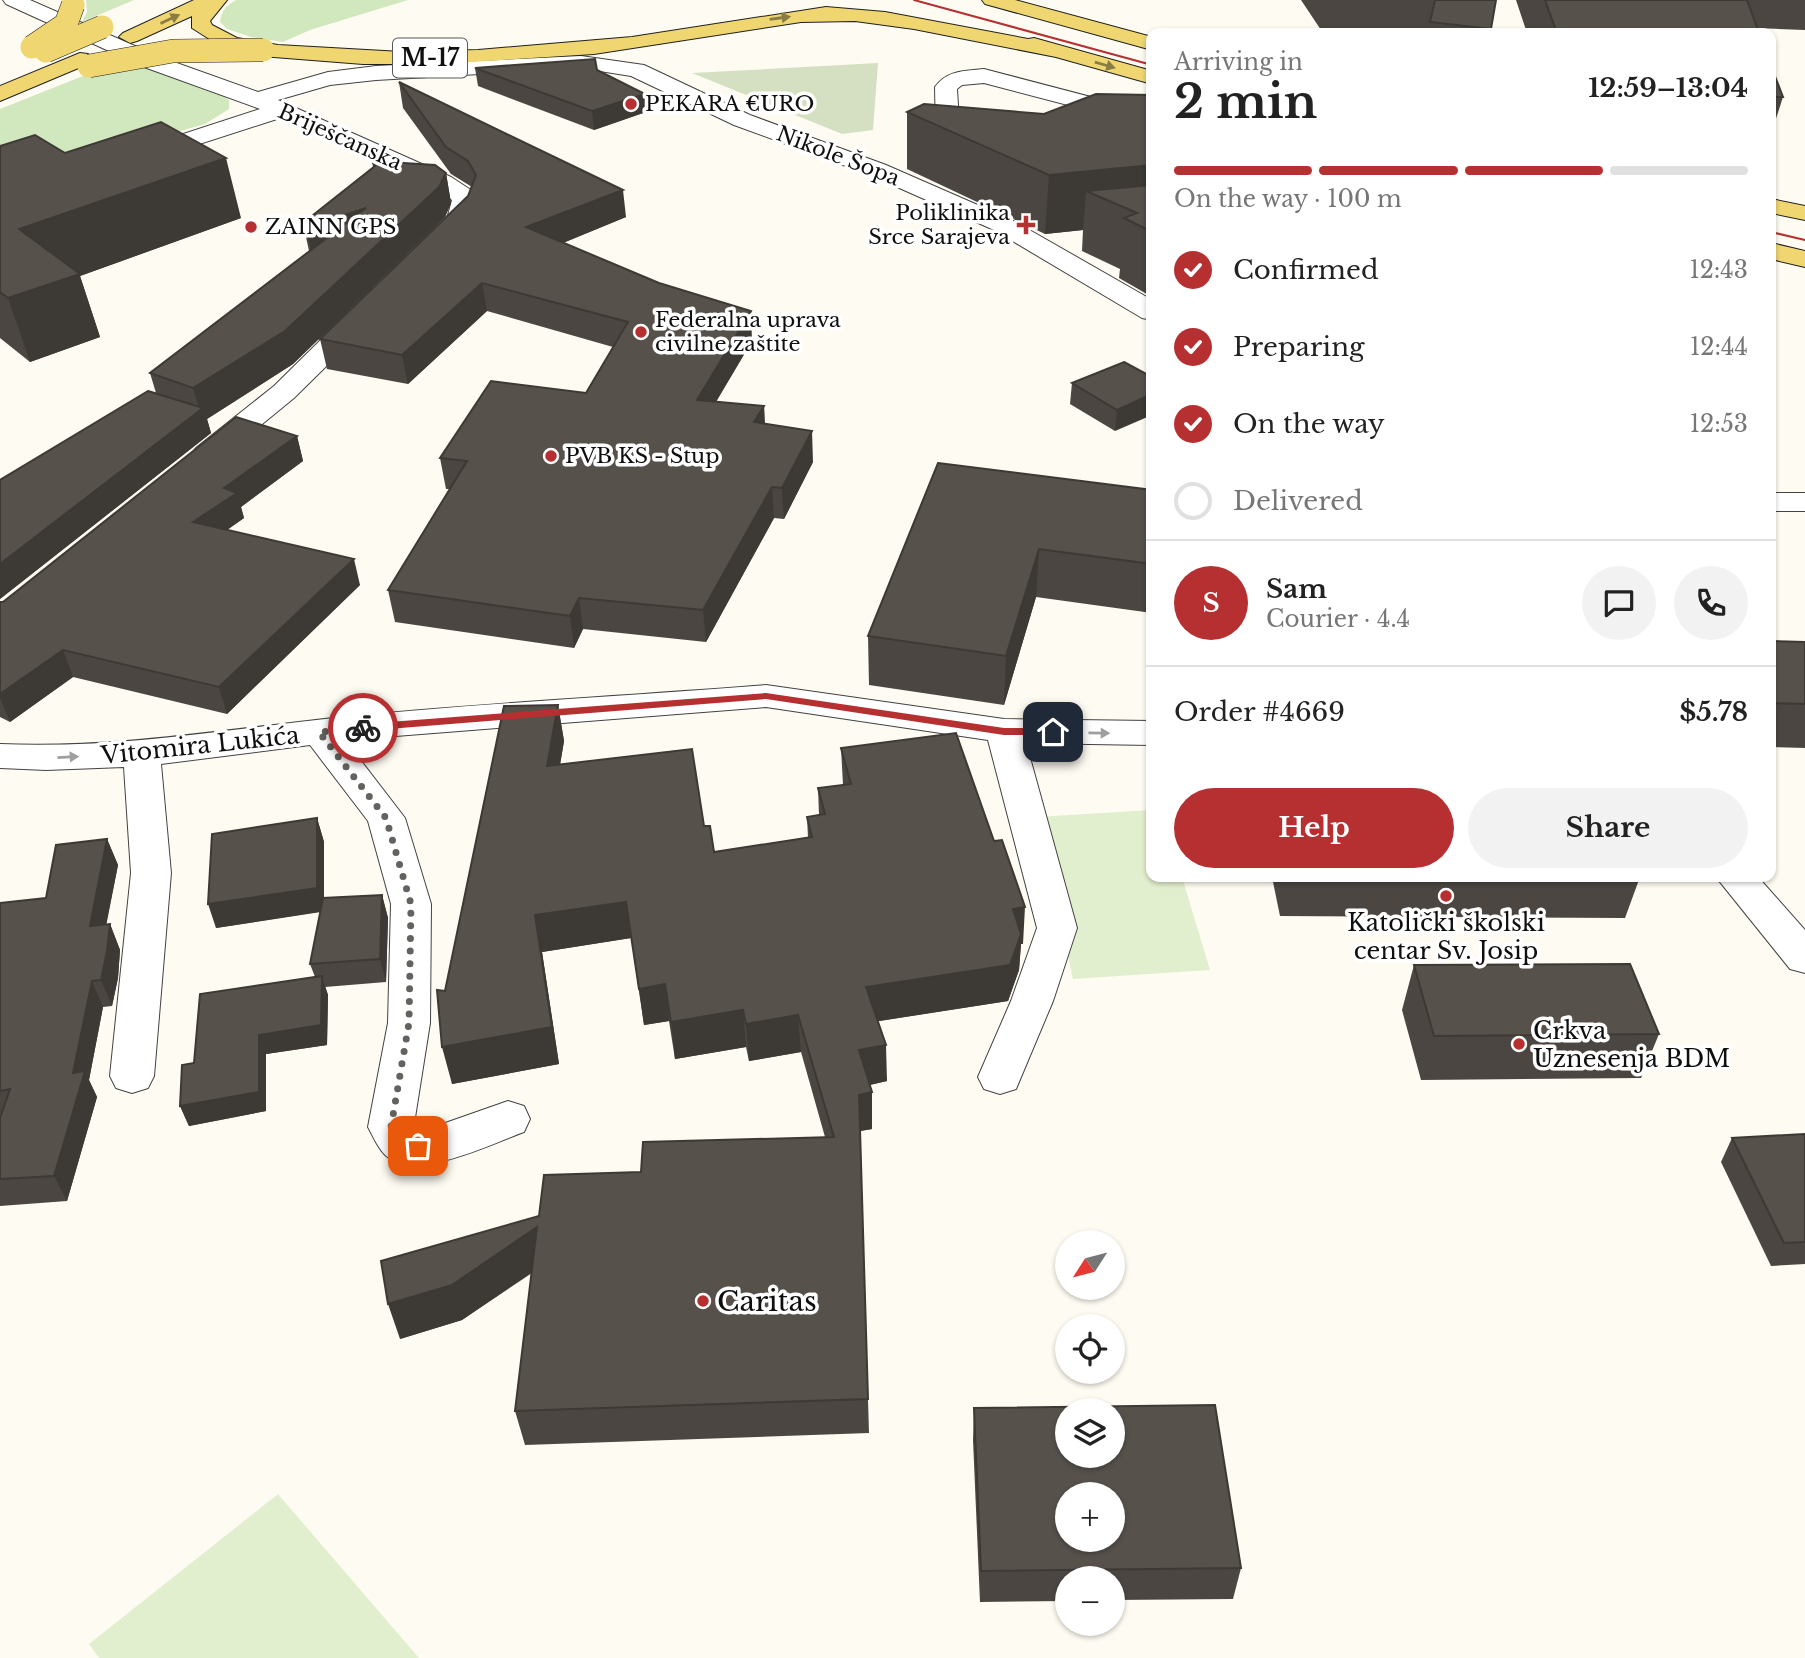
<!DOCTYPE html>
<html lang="en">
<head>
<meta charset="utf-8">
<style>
  body { margin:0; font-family:"Libre Baskerville",serif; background:#f2f2f2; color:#222; height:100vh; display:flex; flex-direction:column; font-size:26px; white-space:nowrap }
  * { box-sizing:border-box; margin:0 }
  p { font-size:23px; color:#767676 }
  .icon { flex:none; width:38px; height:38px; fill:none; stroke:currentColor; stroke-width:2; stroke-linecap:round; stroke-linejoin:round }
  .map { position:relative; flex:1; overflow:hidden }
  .sheet { position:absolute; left:1146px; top:28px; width:630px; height:854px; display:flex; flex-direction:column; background:#fff; border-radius:14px; box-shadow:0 2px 5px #0004 }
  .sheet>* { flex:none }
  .needle { width:46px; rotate:234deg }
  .controls { position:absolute; left:1055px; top:1230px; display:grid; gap:14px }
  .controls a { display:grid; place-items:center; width:70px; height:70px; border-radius:50%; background:#fff; box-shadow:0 2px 5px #0004; font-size:35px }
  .pin { position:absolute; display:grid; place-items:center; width:60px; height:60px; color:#fff; margin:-30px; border-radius:14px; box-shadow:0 4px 10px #0006 }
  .courier { position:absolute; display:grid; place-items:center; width:70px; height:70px; margin:-35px; border:5px solid #b63031; border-radius:50%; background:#fff; color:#222; box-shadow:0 2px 9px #0007 }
  .overview em { font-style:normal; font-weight:700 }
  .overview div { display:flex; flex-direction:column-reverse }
  .overview { display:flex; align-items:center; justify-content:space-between; height:119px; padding:0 28px }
  h1 { font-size:46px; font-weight:700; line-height:52px }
  .bar { display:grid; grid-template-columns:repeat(4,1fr); gap:10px 7px; align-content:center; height:84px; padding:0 28px }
  .bar i { height:9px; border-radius:5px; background:#e0e0e0 }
  .bar .selected { background:#b63031 }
  .bar p { grid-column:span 4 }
  .line { display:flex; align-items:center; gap:18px; padding:0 28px; border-top:2px solid #e0e0e0 }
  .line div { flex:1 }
  .round { display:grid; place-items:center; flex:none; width:74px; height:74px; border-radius:37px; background:#f2f2f2 }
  ol { padding:0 28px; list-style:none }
  li { display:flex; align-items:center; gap:21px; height:77px }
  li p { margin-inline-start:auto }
  li .icon { padding:7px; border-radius:50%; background:#b63031; color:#fff; stroke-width:4 }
  li:last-child { color:#767676 }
  li i { width:38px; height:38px; border:4px solid #e0e0e0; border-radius:50% }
  .action { display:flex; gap:14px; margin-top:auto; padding:14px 28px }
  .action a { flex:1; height:80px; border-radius:42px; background:#b63031; color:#fff; font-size:28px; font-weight:700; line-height:80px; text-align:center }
  .action a+a { background:#f2f2f2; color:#222 }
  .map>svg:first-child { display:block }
  .green { fill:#d1e7bd }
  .cemetery { fill:#d5e0c3 }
  .pitch { fill:#e2efce }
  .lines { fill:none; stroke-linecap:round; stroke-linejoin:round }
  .minor-casing { stroke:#424242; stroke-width:2 }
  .major-casing { stroke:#202020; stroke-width:2 }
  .minor { fill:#fff; fill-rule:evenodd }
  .major { fill:#efd671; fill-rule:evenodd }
  .tram { stroke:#b63031; stroke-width:2 }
  .major-bridge-casing { stroke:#202020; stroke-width:24; stroke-linecap:butt }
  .major-bridge { stroke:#efd671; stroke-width:23 }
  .wall { fill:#4b4641 }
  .shaded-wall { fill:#3d3935 }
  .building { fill:#57514c; stroke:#3d3935; stroke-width:2; fill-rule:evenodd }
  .oneway { fill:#8a7c45 }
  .oneway2 { fill:#9f9f9f }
  .route { fill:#b63031 }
  .done { stroke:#63625e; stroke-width:7; stroke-dasharray:0 12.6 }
  .poi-dot { fill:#b63031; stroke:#fff; stroke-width:2.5 }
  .labels { text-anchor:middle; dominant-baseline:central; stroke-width:7; stroke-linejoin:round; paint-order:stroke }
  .far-poi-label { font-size:21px; fill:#0f0f0f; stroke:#fff; text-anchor:start }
  .far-street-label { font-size:21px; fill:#0f0f0f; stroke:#fff }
  .shield { fill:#fff; stroke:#575757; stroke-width:2 }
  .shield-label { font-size:23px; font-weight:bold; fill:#0f0f0f }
  .street-label { font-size:24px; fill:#0f0f0f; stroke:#fff }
  .poi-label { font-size:24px; fill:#0f0f0f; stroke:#fff }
  .near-poi-label { font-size:28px; fill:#0f0f0f; stroke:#fff; text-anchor:start }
</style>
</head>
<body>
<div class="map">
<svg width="1805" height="1658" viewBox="0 0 1805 1658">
  <rect width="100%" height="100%" fill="#fefcf2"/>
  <!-- green -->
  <g class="green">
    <polygon points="86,0 134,0 82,22 87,12"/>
    <path d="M236,0H408L310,30L283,42L251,37L227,29L220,22C221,11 227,5 236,0Z"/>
    <polygon points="137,64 220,94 229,100 229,109 205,124 0,182 0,109 88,74"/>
  </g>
  <!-- cemetery -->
  <polygon class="cemetery" points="878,63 873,130 842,134 692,73"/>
  <!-- pitch -->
  <g class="pitch">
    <polygon points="1151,810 1152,877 1182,877 1210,970 1073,979 1037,817"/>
    <polygon points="278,1494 419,1658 99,1658 89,1644"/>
  </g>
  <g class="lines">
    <defs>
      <g id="minor">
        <polygon points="3,0 30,0 160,57 258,92 328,72 376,66 581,56 644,65 750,115 886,165 1012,220 1152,300 1152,320 1142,318 994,230 870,175 734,125 631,76 581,68 376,80 330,85 278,100 451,177 471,190 478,202 467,227 447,245 429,245 425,240 447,219 452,200 433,187 280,118 150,160 134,160 130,155 134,150 260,109 144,67 6,4"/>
        <path d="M984,69L1152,113V127L984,83L962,85L957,89L960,138L939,153H923L919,148L936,135L935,87C947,70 965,71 984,69Z"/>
        <polygon points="360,309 370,311 374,317 370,323 294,398 218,460 207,463 196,460 192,454 196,448 274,386 350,311"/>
        <rect x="1771" y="493" width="34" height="18"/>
        <path d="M766,685L1004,719L1152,721V745L1026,743L1077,928L1053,1001L1016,1089L1000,1094L984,1089L978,1077L1011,1001L1037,928L988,740L766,707L345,740L405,818L431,904L430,1023L414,1124L416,1127L431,1128L508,1101L524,1106L530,1119L524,1132C491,1144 422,1179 389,1158C380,1153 373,1136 368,1127L388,1023L391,904L368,821L310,745L161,764L171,873L154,1076L148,1088L132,1093L116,1088L110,1076L131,873L124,767L46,770L0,768V744C116,749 228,729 343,717C484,703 625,696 766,685Z"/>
        <polygon points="1716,877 1758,877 1805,930 1805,973 1790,969"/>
      </g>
      <g id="major">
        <polygon points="194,0 227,0 210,21 212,25 237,38 278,45 402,52 478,50 632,37 826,7 885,12 1028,39 1034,38 1152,71 1152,84 1056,57 914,29 855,21 801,22 594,54 440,64 363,64 261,56 222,47 192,28 192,16 137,41 130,43 119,37 123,33"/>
        <polygon points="982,0 1015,0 1152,37 1152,50 985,4"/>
        <polygon points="80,53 88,54 91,59 88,64 0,101 0,86"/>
        <polygon points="1771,199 1805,206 1805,220 1771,213"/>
        <polygon points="1771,243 1805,251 1805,267 1771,259"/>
      </g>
    </defs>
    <!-- minor casing -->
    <use href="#minor" class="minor-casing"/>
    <!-- major casing -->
    <use href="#major" class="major-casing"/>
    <!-- minor -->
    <use href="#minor" class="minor"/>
    <!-- major -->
    <use href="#major" class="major"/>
    <!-- tram -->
    <g class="tram">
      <polyline points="914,0 1152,65"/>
      <polyline points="1771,232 1805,240"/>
    </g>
    <defs>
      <g id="major-bridge">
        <polyline points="32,47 66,24 73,5"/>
        <polyline points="46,51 102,27"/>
        <polyline points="89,66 173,51 263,50"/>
      </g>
    </defs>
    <!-- major-bridge casing -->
    <use href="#major-bridge" class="major-bridge-casing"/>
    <!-- major-bridge -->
    <use href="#major-bridge" class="major-bridge"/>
  </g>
  <!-- wall -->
  <g class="wall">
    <polygon points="1301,0 1496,0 1490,33 1323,33"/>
    <polygon points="1516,0 1805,0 1805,30 1757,28 1759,33 1527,33"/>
    <polygon points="1771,66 1783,97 1771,134"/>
    <polygon points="475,68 597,70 645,94 646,112 594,130 478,86"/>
    <polygon points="399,82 626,217 563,243 752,341 716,402 764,406 765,424 813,462 784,519 774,518 706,642 583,629 574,648 395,622 388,590 450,489 446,489 440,458 586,393 613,347 487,311 408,384 327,369 320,339 468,196 472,187 451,174 403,108"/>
    <polygon points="1152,95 1152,297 1119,278 1120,269 1082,251 1083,230 1045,234 907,169 907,112 1044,114"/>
    <polygon points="0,146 65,153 241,218 80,276 100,337 30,362 0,338"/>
    <polygon points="372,161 446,173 451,203 445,217 293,364 207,419 211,433 0,599 0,480 156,393 150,373 309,251 303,223 373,167"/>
    <polygon points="1152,377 1115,431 1070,404 1072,383"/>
    <polygon points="297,436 303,461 241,507 244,518 227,530 360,585 227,714 73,677 10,722 0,717 0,602 3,602"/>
    <polygon points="1152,490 1152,613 1036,597 1004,705 869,685 868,636"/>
    <polygon points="1771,641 1805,642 1805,748 1771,747"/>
    <polygon points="558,705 564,741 560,764 704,826 714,852 808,838 807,817 819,815 818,788 843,785 841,748 1023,944 1021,944 1019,970 1008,1001 878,1021 887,1081 870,1085 872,1129 860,1131 869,1433 525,1445 515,1411 532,1273 462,1320 400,1339 539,1216 641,1172 825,1137 801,1052 749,1061 746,1047 675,1059 669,1021 644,1025 631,938 542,952 559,1064 452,1084 445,991"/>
    <polygon points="317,818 324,842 324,898 382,895 388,918 386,982 325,987 328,995 327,1045 266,1054 266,1111 189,1126 180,1106 194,1063 315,977 310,964 321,912 216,928"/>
    <polygon points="107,839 118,865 106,924 110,924 120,950 118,978 112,1006 103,1007 89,1080 97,1097 67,1201 0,1206 0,903 46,898"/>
    <polygon points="1272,877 1640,877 1625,918 1280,916"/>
    <polygon points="1414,965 1659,1034 1641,1078 1421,1080 1402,1010"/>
    <polygon points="1805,1134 1805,1264 1771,1266 1721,1162 1732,1138"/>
    <polygon points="974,1408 1241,1568 1233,1599 1113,1600 1113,1578 1068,1578 1068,1601 980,1602 973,1440"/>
  </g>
  <!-- shaded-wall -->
  <g class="shaded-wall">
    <polygon points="645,94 646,112 594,130 592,111"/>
    <polygon points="226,158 241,218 80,276 100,337 30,362 8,298 19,229"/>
    <polygon points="1152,165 1152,223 1137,213 1086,191 1083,230 1045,234 1049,175"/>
    <polygon points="446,173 451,203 445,217 293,364 207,419 211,433 0,599 0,564 200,411 193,388"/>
    <polygon points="623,190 626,217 531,256 526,227"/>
    <polygon points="366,208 313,260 306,228"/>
    <polygon points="482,283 487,311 408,384 402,355"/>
    <polygon points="751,311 752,341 699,430 697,400"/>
    <polygon points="1152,394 1152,415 1115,431 1117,410"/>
    <polygon points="764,406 765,437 754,422"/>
    <polygon points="812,431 813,462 784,519 782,488"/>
    <polygon points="297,436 303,461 241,507 244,518 201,548 193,522 224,488"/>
    <polygon points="772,487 774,518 706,642 703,610"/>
    <polygon points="1039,549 1036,597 1004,705 1006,656"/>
    <polygon points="354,559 360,585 227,714 219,687"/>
    <polygon points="579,598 583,629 574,648 570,616"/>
    <polygon points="63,650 73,677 10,722 0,698 0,694"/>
    <polygon points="558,705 564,741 554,802 547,766"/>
    <polygon points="317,818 324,842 324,911 216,928 208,904"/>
    <polygon points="107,839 118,865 101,952 90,926"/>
    <polygon points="382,895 388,918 386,982 380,959"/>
    <polygon points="626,902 631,938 542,952 559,1064 452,1084 442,1047 535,915"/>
    <polygon points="1025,907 1023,944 1021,944 1019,970 1008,1001 867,1023 866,987 1013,909"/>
    <polygon points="110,924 120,950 118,978 112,1006 101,980"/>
    <polygon points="322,976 328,995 327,1045 266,1054 266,1111 189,1126 180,1106"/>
    <polygon points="92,981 103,1007 89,1080 97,1097 67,1201 54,1176 73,1073"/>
    <polygon points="665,984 669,1021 644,1025 639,989"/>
    <polygon points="743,1010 746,1047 675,1059 671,1022"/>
    <polygon points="798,1015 801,1052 749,1061 746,1024"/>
    <polygon points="886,1045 887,1081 860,1087 859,1050"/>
    <polygon points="872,1092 872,1129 860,1131 859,1095"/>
    <polygon points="537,1227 545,1263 462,1320 400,1339 388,1304"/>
  </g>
  <!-- building -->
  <g class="building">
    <polygon points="1435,0 1496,0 1491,29 1430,22"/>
    <polygon points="1545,0 1747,0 1759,33 1557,33"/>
    <polygon points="595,59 597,70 645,94 592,111 475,68"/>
    <polygon points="1771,66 1783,97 1771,97"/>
    <polygon points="399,82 623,190 526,227 659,283 751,311 697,400 764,406 754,422 812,431 782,488 772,487 703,610 579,598 570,616 388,590 467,461 440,458 491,381 586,393 628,322 482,283 402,355 320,339 468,196 476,175 468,161 446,147"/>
    <polygon points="1096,94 1152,95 1152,165 1049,175 907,112 924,104 1044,114"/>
    <polygon points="161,122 226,158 19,229 80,274 8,298 0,292 0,146 35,135 65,153"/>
    <polygon points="372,161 435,165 446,173 439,187 285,331 193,388 150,373 366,208 306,228 303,223 375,166"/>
    <polygon points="1152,185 1152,232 1124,218 1137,213 1086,191"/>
    <polygon points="1124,362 1152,377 1152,394 1117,410 1072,383"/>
    <polygon points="148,391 203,408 0,564 0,480"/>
    <polygon points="236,417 297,436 224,488 237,493 193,522 354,559 219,687 63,650 0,694 0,602 3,602"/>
    <polygon points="938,463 1152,490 1152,564 1039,549 1006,656 868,636"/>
    <polygon points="1771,641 1805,642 1805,704 1771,703"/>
    <polygon points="558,705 547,766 692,749 704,826 710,826 714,852 812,837 807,817 825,814 818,788 851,784 841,748 956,733 994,841 1002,840 1025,907 1013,909 1021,934 1010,965 866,987 886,1045 859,1050 872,1092 859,1095 868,1399 515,1411 537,1227 452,1285 388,1304 381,1261 539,1216 544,1175 641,1172 643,1142 834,1137 798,1015 746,1024 743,1010 671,1022 665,984 639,989 626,902 535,915 552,1027 442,1047 437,990 445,991 504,706"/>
    <polygon points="317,818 317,888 208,904 212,834"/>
    <polygon points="107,839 90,926 110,924 107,951 101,980 92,981 73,1073 85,1071 54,1176 0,1179 0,1118 10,1089 0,1091 0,903 46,898 56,845"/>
    <polygon points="382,895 380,959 310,964 323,898"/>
    <polygon points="1630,964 1659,1034 1434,1036 1414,965"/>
    <polygon points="322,976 321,1025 259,1035 259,1092 180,1106 182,1065 194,1063 200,994"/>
    <polygon points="1805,1134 1805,1242 1784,1243 1732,1138"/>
    <path d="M1215,1405L1241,1568L981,1571L974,1408ZM1068,1410H1113V1456H1068ZM1068,1494H1113V1540H1068Z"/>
  </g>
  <!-- one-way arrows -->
  <defs><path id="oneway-solid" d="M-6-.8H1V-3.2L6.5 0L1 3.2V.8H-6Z" transform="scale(1.75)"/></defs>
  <g class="oneway">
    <use href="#oneway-solid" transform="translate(780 18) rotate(-8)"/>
    <use href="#oneway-solid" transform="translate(170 19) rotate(-25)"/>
    <use href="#oneway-solid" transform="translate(1105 65) rotate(16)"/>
  </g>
  <g class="oneway2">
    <use href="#oneway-solid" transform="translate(1099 733) rotate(1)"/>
    <use href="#oneway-solid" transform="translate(68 757) rotate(-3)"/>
  </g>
  <!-- route -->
  <polygon class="route" points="766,693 1004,728 1053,728 1058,732 1053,735 1004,735 766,699 363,731 357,728 363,724"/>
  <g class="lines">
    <!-- done -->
    <polyline class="done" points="363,728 319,732 386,818 411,904 409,1023 391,1127 404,1145 418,1146"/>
  </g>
  <!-- markers -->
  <g class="poi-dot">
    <circle cx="631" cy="104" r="7"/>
    <path d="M1022.5 214.5h7v7h7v7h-7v7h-7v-7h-7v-7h7z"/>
    <circle cx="251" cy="227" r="7"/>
    <circle cx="641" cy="332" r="7"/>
    <circle cx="551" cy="456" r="7"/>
    <circle cx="1446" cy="896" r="7"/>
    <circle cx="1519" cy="1044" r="7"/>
    <circle cx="703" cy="1301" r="7"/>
  </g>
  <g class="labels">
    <!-- far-poi labels -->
    <g class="far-poi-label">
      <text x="645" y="104">PEKARA €URO</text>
      <text x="1010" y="213" text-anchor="end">Poliklinika<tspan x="1010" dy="24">Srce Sarajeva</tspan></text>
      <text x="265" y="227">ZAINN GPS</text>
      <text x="655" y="320">Federalna uprava<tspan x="655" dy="24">civilne zaštite</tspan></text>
      <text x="565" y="456">PVB KS - Stup</text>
    </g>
    <!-- far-street labels -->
    <g class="far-street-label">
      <text transform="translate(340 137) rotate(24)">Briješčanska</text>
      <text transform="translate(838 156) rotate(21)">Nikole Šopa</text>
    </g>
    <!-- shield labels -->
    <rect class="shield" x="393" y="38.5" width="74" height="39" rx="5"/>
    <g class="shield-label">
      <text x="430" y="58">M-17</text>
    </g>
    <!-- street labels -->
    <g class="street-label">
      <text transform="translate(200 745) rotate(-6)">Vitomira Lukića</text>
    </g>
    <!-- poi labels -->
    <g class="poi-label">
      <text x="1446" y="922">Katolički školski<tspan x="1446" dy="28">centar Sv. Josip</tspan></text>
      <text x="1533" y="1030" text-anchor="start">Crkva<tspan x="1533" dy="28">Uznesenja BDM</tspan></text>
    </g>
    <!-- near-poi labels -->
    <g class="near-poi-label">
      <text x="717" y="1301">Caritas</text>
    </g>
  </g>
</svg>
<div class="controls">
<a><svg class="needle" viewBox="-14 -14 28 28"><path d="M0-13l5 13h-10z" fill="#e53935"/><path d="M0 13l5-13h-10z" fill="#767676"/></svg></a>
<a><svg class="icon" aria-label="locate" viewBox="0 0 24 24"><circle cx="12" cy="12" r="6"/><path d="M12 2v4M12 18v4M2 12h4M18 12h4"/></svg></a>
<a><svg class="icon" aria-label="layers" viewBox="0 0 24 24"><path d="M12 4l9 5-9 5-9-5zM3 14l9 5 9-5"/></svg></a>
<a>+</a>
<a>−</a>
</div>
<div class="pin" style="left:418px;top:1146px;background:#ea580c"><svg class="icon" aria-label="bag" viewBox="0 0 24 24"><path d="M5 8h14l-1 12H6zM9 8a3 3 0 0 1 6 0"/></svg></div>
<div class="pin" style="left:1053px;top:732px;background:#1f2937"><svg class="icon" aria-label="home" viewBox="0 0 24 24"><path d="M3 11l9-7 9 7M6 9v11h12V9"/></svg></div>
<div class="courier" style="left:363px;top:728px"><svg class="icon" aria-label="bike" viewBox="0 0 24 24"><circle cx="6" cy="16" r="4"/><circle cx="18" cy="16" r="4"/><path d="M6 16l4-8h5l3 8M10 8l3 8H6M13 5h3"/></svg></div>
<section class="sheet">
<div class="overview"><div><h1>2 min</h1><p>Arriving in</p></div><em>12:59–13:04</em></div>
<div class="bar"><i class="selected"></i><i class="selected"></i><i class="selected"></i><i></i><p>On the way · 100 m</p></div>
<ol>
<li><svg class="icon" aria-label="check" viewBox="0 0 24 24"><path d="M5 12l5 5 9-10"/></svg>Confirmed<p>12:43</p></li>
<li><svg class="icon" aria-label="check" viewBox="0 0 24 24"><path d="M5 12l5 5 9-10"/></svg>Preparing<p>12:44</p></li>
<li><svg class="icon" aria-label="check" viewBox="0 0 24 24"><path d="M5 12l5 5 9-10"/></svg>On the way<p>12:53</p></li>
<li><i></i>Delivered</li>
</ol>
<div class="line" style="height:126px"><b class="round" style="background:#b63031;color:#fff">S</b><div><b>Sam</b><p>Courier · 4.4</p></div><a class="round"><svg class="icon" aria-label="chat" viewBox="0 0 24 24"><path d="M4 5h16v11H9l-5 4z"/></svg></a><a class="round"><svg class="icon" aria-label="phone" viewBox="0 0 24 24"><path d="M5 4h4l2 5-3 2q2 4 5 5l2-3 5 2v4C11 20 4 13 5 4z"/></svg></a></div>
<div class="line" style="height:91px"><div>Order #4669</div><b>$5.78</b></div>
<div class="action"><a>Help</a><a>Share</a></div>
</section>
</div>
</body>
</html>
